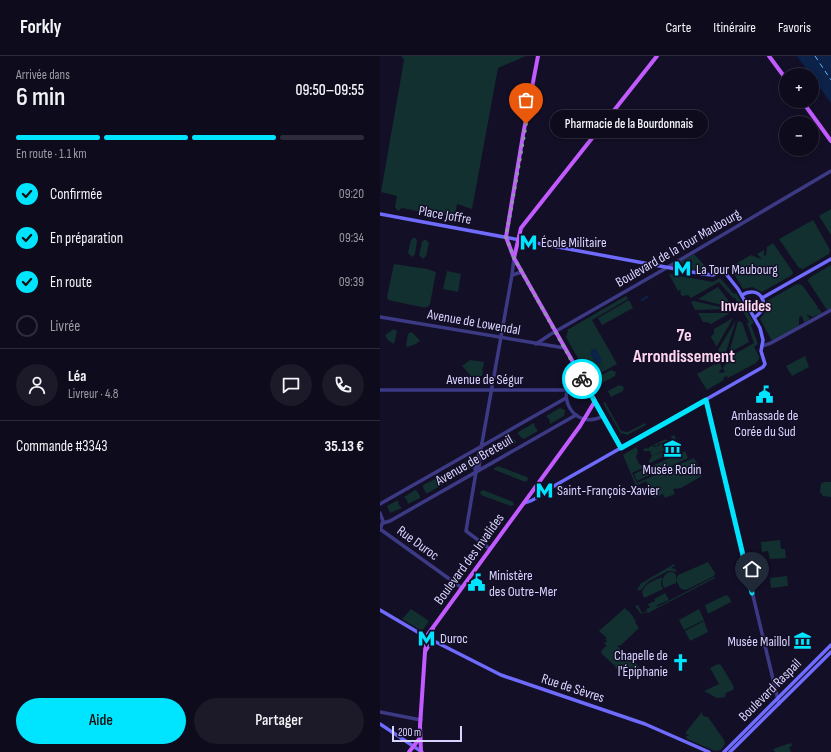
<!DOCTYPE html>
<html lang="fr">
<head>
<meta charset="utf-8">
<style>
  body { margin:0; font-family:"Sofia Sans Condensed",sans-serif; background:#1c1929; color:#f1f3f6; height:100vh; display:flex; flex-direction:column; font-size:15px; white-space:nowrap }
  * { box-sizing:border-box; margin:0 }
  p { font-size:13px; color:#9b9ba3 }
  .icon { flex:none; width:22px; height:22px; fill:none; stroke:currentColor; stroke-width:2; stroke-linecap:round; stroke-linejoin:round }
  .map { position:relative; flex:1; overflow:hidden }
  .details { display:flex; flex-direction:column; background:#0e0b1c; width:380px }
  .details>* { flex:none }
  .buttons { position:absolute; left:399px; top:12px; display:grid; gap:8px }
  .buttons a { display:grid; place-items:center; width:40px; height:40px; border-radius:50%; background:#0e0b1c; box-shadow:0 2px 6px #0003,0 0 0 1px #2e2b3b; font-size:20px }
  .scale { position:absolute; left:12px; bottom:10px; width:70px; box-sizing:border-box; padding-left:4px; border:2px solid #d9d4ff; border-top:0; font-size:11px; line-height:14px; white-space:nowrap; color:#d9d4ff; -webkit-text-stroke:3px #130f26; paint-order:stroke }
  .pin { position:absolute; display:grid; place-items:center; width:34px; height:34px; color:#fff; margin:-41px -17px; border-radius:50% 50% 50% 0; rotate:-45deg; box-shadow:0 0 4px #0007 }
  .pin .icon { rotate:45deg }
  .courier { position:absolute; display:grid; place-items:center; width:40px; height:40px; margin:-20px; border:3px solid #00e5ff; border-radius:50%; background:#fff; color:#222; box-shadow:0 1px 5px #0007 }
  .bubble { position:absolute; height:28px; border-radius:14px; background:#0e0b1c; box-shadow:0 2px 6px #0003,0 0 0 1px #2e2b3b; font-size:13px; font-weight:600; line-height:28px; text-align:center }
  .head em { font-style:normal; font-weight:600 }
  .head div { display:flex; flex-direction:column-reverse }
  .head { display:flex; align-items:center; justify-content:space-between; height:68px; padding:0 16px }
  h1 { font-size:26px; font-weight:600; line-height:30px }
  .bar { display:grid; grid-template-columns:repeat(4,1fr); gap:6px 4px; align-content:center; height:48px; padding:0 16px }
  .bar i { height:5px; border-radius:3px; background:#2e2b3b }
  .bar .current { background:#00e5ff }
  .bar p { grid-column:span 4 }
  .line { display:flex; align-items:center; gap:10px; padding:0 16px; border-top:1px solid #2e2b3b }
  .line div { flex:1 }
  .round { display:grid; place-items:center; flex:none; width:42px; height:42px; border-radius:21px; background:#1c1929 }
  ol { padding:0 16px; list-style:none }
  li { display:flex; align-items:center; gap:12px; height:44px }
  li p { margin-inline-start:auto }
  li .icon { padding:4px; border-radius:50%; background:#00e5ff; color:#111; stroke-width:4 }
  li:last-child { color:#9b9ba3 }
  li i { width:22px; height:22px; border:2px solid #2e2b3b; border-radius:50% }
  .action { display:flex; gap:8px; margin-top:auto; padding:8px 16px }
  .action a { flex:1; height:46px; border-radius:24px; background:#00e5ff; color:#111; font-size:16px; font-weight:600; line-height:46px; text-align:center }
  .action a+a { background:#1c1929; color:#f1f3f6 }
  header { display:flex; align-items:center; gap:24px; box-sizing:border-box; height:56px; padding:0 20px; background:#0e0b1c; border-bottom:1px solid #2e2b3b }
  header strong { font-size:19px }
  nav { display:flex; gap:22px; margin-inline-start:auto; font-size:14px }
  main { display:flex; flex:1; min-height:0 }
  .map>svg:first-child { display:block }
  .green { fill:#12302f }
  .water { fill:#0c2248 }
  .lines { fill:none; stroke-linecap:round; stroke-linejoin:round }
  .canal { stroke:#0c2248; stroke-width:2.5 }
  .ferry { stroke:#62b6ff; stroke-width:1; stroke-dasharray:5 4; stroke-linecap:butt }
  .tertiary { stroke:#3d3a85; stroke-width:3.5 }
  .secondary { stroke:#6f6bff; stroke-width:3.5 }
  .primary { stroke:#c25bff; stroke-width:4 }
  .done { stroke:#948fb3; stroke-width:4; stroke-dasharray:0 7.2 }
  .route { stroke:#00e5ff; stroke-width:5 }
  .labels { text-anchor:middle; dominant-baseline:central; stroke-width:3; stroke-linejoin:round; paint-order:stroke }
  .street-label { font-size:14px; fill:#d9d4ff; stroke:#130f26 }
  .poi-label { font-size:14px; fill:#d9d4ff; stroke:#130f26; text-anchor:start }
  .quarter-label { font-size:16px; font-weight:bold; fill:#ffd6f0; stroke:#130f26 }
  .district-label { font-size:18px; font-weight:bold; fill:#ffd6f0; stroke:#130f26 }
</style>
</head>
<body>
<header>
<strong>Forkly</strong>
<nav><a>Carte</a><a>Itinéraire</a><a>Favoris</a></nav>
</header>
<main>
<section class="details">
<div class="head"><div><h1>6 min</h1><p>Arrivée dans</p></div><em>09:50–09:55</em></div>
<div class="bar"><i class="current"></i><i class="current"></i><i class="current"></i><i></i><p>En route · 1.1 km</p></div>
<ol>
<li><svg class="icon" aria-label="check" viewBox="0 0 24 24"><path d="M5 12l5 5 9-10"/></svg>Confirmée<p>09:20</p></li>
<li><svg class="icon" aria-label="check" viewBox="0 0 24 24"><path d="M5 12l5 5 9-10"/></svg>En préparation<p>09:34</p></li>
<li><svg class="icon" aria-label="check" viewBox="0 0 24 24"><path d="M5 12l5 5 9-10"/></svg>En route<p>09:39</p></li>
<li><i></i>Livrée</li>
</ol>
<div class="line" style="height:72px"><a class="round"><svg class="icon" aria-label="person" viewBox="0 0 24 24"><circle cx="12" cy="8" r="4"/><path d="M4 21q1-7 8-7t8 7"/></svg></a><div><b>Léa</b><p>Livreur · 4.8</p></div><a class="round"><svg class="icon" aria-label="chat" viewBox="0 0 24 24"><path d="M4 5h16v11H9l-5 4z"/></svg></a><a class="round"><svg class="icon" aria-label="phone" viewBox="0 0 24 24"><path d="M5 4h4l2 5-3 2q2 4 5 5l2-3 5 2v4C11 20 4 13 5 4z"/></svg></a></div>
<div class="line" style="height:52px"><div>Commande #3343</div><b>35.13 €</b></div>
<div class="action"><a>Aide</a><a>Partager</a></div>
</section>
<div class="map">
<svg width="451" height="696" viewBox="0 0 451 696">
  <rect width="100%" height="100%" fill="#130f26"/>
  <!-- green -->
  <g class="green">
    <polygon points="21,0 146,0 118,12 92,153 77,148 74,164 72,164 73,161 52,157 52,158 22,152 18,155 15,151 17,140 1,136 24,4"/>
    <polygon points="451,153 451,179 439,160"/>
    <polygon points="433,164 450,194 449,198 423,213 419,212 399,183"/>
    <polygon points="33,182 36,182 37,185 35,198 32,201 28,197 31,184"/>
    <polygon points="44,184 46,184 49,187 46,200 43,203 39,199 42,186"/>
    <polygon points="393,187 413,216 412,219 382,236 372,231 363,233 350,211 371,199 381,203 381,202 377,198 384,194 384,200 386,199 387,191"/>
    <polygon points="314,198 327,212 326,215 324,216 298,210 298,207"/>
    <path d="M14,208L47,213L56,216L50,248C48,252 45,252 41,251L8,244L7,241Z"/>
    <polygon points="451,209 451,252 447,254 428,225 429,222"/>
    <polygon points="67,215 81,218 78,236 63,233"/>
    <polygon points="289,218 333,226 340,222 354,238 356,237 364,250 361,253 355,242 353,242 339,226 311,242 308,239 302,240 300,237 301,236 300,234 298,235"/>
    <polygon points="417,228 422,229 438,251 437,252 438,253 439,253 442,257 433,261 426,258 430,263 424,267 422,260 419,261 419,270 392,285 380,263 386,255 387,245"/>
    <polygon points="338,231 351,248 350,251 318,243"/>
    <polygon points="246,240 248,243 212,264 237,308 212,322 213,324 211,325 186,281 188,275 187,274"/>
    <polygon points="249,244 253,252 222,269 218,262"/>
    <polygon points="314,245 349,253 315,254 311,246"/>
    <polygon points="362,254 366,254 374,267 371,269 378,288 374,291 379,300 379,303 376,307 348,322 347,320 343,322 344,324 327,334 317,318 335,308 336,309 340,307 342,313 339,315 340,317 345,316 343,312 346,308 346,303 374,287 367,267 369,266"/>
    <polygon points="318,257 350,257 331,268 327,266 323,266"/>
    <polygon points="353,262 337,290 336,290 331,281 334,277 334,273"/>
    <polygon points="356,264 345,299 342,301 338,294"/>
    <polygon points="358,265 362,266 369,286 349,297"/>
    <polygon points="14,273 17,275 14,288 8,284 5,279"/>
    <polygon points="31,276 33,277 40,285 36,288 27,291 26,290 28,278"/>
    <polygon points="425,300 429,311 412,320 406,310"/>
    <polygon points="90,304 105,306 103,307 104,308 102,314 103,315 102,320 95,320 94,322 93,322 82,310"/>
    <polygon points="231,314 236,316 235,320 222,327 220,320"/>
    <polygon points="239,329 244,331 243,335 231,341 228,335"/>
    <polygon points="225,346 241,375 248,376 265,367 266,369 247,379 242,377 241,378 223,347"/>
    <polygon points="180,352 185,354 184,360 170,368 169,363 166,360"/>
    <polygon points="154,367 155,371 158,375 144,383 142,382 138,378 138,376"/>
    <polygon points="294,379 296,383 292,386 296,384 298,388 272,400 293,392 294,393 292,395 290,393 289,396 296,394 297,392 294,392 294,390 298,388 301,393 288,399 288,397 287,399 270,407 269,405 272,400 270,396 292,386 272,395 264,395 263,393 267,392 269,394 268,392 273,389 273,391 279,390 280,387 283,388 285,387 279,387 277,390 273,389 286,383 286,384 291,384 292,382 290,381"/>
    <polygon points="130,381 136,385 136,387 114,399 109,398 108,395 110,392"/>
    <polygon points="256,391 258,395 256,401 259,408 265,411 252,417 257,427 314,402 318,410 317,412 319,413 321,417 319,418 321,418 322,420 301,432 293,433 295,438 285,442 283,438 274,442 271,435 270,435 266,425 256,430 243,399"/>
    <polygon points="305,395 308,402 275,418 272,410"/>
    <polygon points="86,405 91,407 90,413 75,422 75,416 71,414"/>
    <polygon points="118,410 147,421 148,424 145,426 113,413"/>
    <polygon points="269,411 272,418 257,425 254,418"/>
    <polygon points="61,420 61,425 65,427 48,437 46,437 43,431 43,429"/>
    <polygon points="451,426 451,441 443,440 440,436 441,428 444,426"/>
    <polygon points="35,434 37,435 40,440 40,442 28,448 27,444 24,441"/>
    <polygon points="103,434 133,446 134,449 131,450 101,439 100,436"/>
    <polygon points="18,444 19,449 22,452 10,457 7,450"/>
    <polygon points="400,484 401,493 405,493 406,502 390,503 388,495 382,496 381,486"/>
    <polygon points="328,506 335,517 334,520 308,533 304,534 300,532 296,524 298,519"/>
    <polygon points="294,508 295,510 291,512 295,513 297,516 292,515 288,515 269,525 261,534 257,534 260,529 260,528"/>
    <path d="M289,516H293L296,519V527L284,532C281,525 282,520 289,516Z"/>
    <polygon points="407,520 408,530 391,532 390,522"/>
    <path d="M282,521L281,528L283,533L264,542L262,536C265,527 275,524 282,521Z"/>
    <polygon points="334,521 335,522 268,557 267,556 261,558 255,550 258,549 262,557 267,555 266,553 277,549 277,551"/>
    <polygon points="285,537 289,544 270,552 268,548 275,545 274,543"/>
    <polygon points="346,539 350,542 351,546 328,558 325,549"/>
    <polygon points="245,552 247,555 248,554 256,565 255,566 259,572 241,589 237,590 260,611 256,615 251,611 252,613 247,619 235,611 236,608 235,610 222,598 221,595 226,590 227,590 223,586 225,587 227,585 225,583 227,582 219,575"/>
    <polygon points="31,553 49,565 42,575 22,563"/>
    <polygon points="319,553 324,564 304,574 299,564"/>
    <polygon points="324,565 328,576 310,585 305,575"/>
    <polygon points="338,608 341,609 354,631 353,634 346,637 345,641 337,642 324,635 339,628 330,612"/>
    <polygon points="322,656 323,660 328,661 344,684 345,688 341,694 335,695 307,683 306,680 309,680 308,678 306,679 306,676"/>
    <polygon points="411,687 412,690 409,691 411,696 395,696 393,693"/>
  </g>
  <!-- water -->
  <g class="water">
    <polygon points="417,0 451,0 451,47"/>
    <polygon points="212,293 216,293 222,304 220,308 216,307 210,297"/>
  </g>
  <g class="lines">
    <!-- canal -->
    <polyline class="canal" points="262,244 267,241"/>
    <!-- ferry -->
    <polyline class="ferry" points="435,0 451,24"/>
    <!-- tertiary -->
    <g class="tertiary">
      <polyline points="132,219 142,216"/>
      <polyline points="0,261 185,292"/>
      <polyline points="156,288 171,278 288,211 451,115"/>
      <polyline points="382,290 391,287 451,254"/>
      <path d="M199,318C171,336 194,376 223,360"/>
      <polyline points="0,334 187,334 209,335"/>
      <polyline points="326,344 399,648"/>
      <polyline points="96,415 99,411 101,392"/>
      <polyline points="0,448 186,342"/>
      <polyline points="0,457 3,465 0,474"/>
      <polyline points="3,467 10,465 196,359"/>
      <polyline points="0,473 82,532"/>
      <polyline points="110,493 86,475 96,416 95,413 102,387 132,219 134,202"/>
      <polyline points="0,656 41,664"/>
    </g>
    <!-- secondary -->
    <g class="secondary">
      <path d="M0,158L323,218L333,219L343,214L358,233L380,272L383,284L381,295L385,308L383,311L167,434C161,439 152,446 144,447"/>
      <path d="M362,239C379,228 393,249 375,261"/>
      <polyline points="382,242 451,203"/>
      <polyline points="215,345 241,392"/>
      <polyline points="154,433 160,435 166,434"/>
      <polyline points="0,554 46,581 121,619 265,668 329,696"/>
      <polyline points="0,668 42,696"/>
      <polyline points="344,696 451,589"/>
      <polyline points="350,696 451,596"/>
    </g>
    <!-- primary -->
    <g class="primary">
      <polyline points="389,0 406,23"/>
      <polyline points="422,45 451,85"/>
      <polyline points="134,202 141,172 277,0"/>
      <polyline points="46,594 52,584 53,572"/>
      <polyline points="29,696 40,682"/>
      <polyline points="41,696 40,670 46,581 200,370 215,345 134,202 126,181 143,79 158,0"/>
    </g>
  </g>
  <g class="lines">
    <!-- done -->
    <polyline class="done" points="146,68 126,181 134,202 202,323"/>
    <!-- route -->
    <polyline class="route" points="202,323 241,392 326,344 372,537"/>
  </g>
  <!-- icons -->
  <defs>
    <symbol id="metro-bare" viewBox="-9 -9 18 18"><path d="M-5.5 5V-5H-3L0 0L3-5H5.5V5H3V-.5L0 4L-3-.5V5Z" fill="#00e5ff" stroke="#130f26" stroke-width="2.5" paint-order="stroke"/></symbol>
    <symbol id="civic-bare" viewBox="-9 -9 18 18"><path d="M-.6-6.5H3V-4.5H.6V-3L4-1V1h2V6H-6V1h2V-1L-.6-3ZM-1.2 2.5V6h2.4V2.5Z" fill="#00e5ff" stroke="#130f26" stroke-width="2.5" paint-order="stroke"/></symbol>
    <symbol id="museum-bare" viewBox="-9 -9 18 18"><path d="M0-6L6-3V-2H-6V-3ZM-5-1h2V3h-2ZM-1-1h2V3h-2ZM3-1h2V3H3ZM-6 4H6V6H-6Z" fill="#00e5ff" stroke="#130f26" stroke-width="2.5" paint-order="stroke"/></symbol>
    <symbol id="church-bare" viewBox="-9 -9 18 18"><path d="M-1.2-6h2.4v3.5h3.3v2.4h-3.3V6h-2.4V-.1h-3.3v-2.4h3.3Z" fill="#00e5ff" stroke="#130f26" stroke-width="2.5" paint-order="stroke"/></symbol>
  </defs>
  <g fill-rule="evenodd">
    <use href="#metro-bare" x="136" y="174" width="25" height="25"/>
    <use href="#metro-bare" x="290" y="200" width="25" height="25"/>
    <use href="#civic-bare" x="372" y="326" width="25" height="25"/>
    <use href="#museum-bare" x="280" y="380" width="25" height="25"/>
    <use href="#metro-bare" x="152" y="422" width="25" height="25"/>
    <use href="#civic-bare" x="84" y="514" width="25" height="25"/>
    <use href="#metro-bare" x="34" y="570" width="25" height="25"/>
    <use href="#museum-bare" x="410" y="572" width="25" height="25"/>
    <use href="#church-bare" x="288" y="594" width="25" height="25"/>
  </g>
  <g class="labels">
    <!-- street labels -->
    <g class="street-label">
      <text transform="translate(65 159) rotate(10)">Place Joffre</text>
      <text transform="translate(298 192) rotate(-30)">Boulevard de la Tour Maubourg</text>
      <text transform="translate(94 266) rotate(10)">Avenue de Lowendal</text>
      <text x="105" y="323">Avenue de Ségur</text>
      <text transform="translate(94 404) rotate(-30)">Avenue de Breteuil</text>
      <text transform="translate(38 487) rotate(36)">Rue Duroc</text>
      <text transform="translate(89 503) rotate(-54)">Boulevard des Invalides</text>
      <text transform="translate(193 632) rotate(18)">Rue de Sèvres</text>
      <text transform="translate(390 634) rotate(-45)">Boulevard Raspail</text>
    </g>
    <!-- poi labels -->
    <g class="poi-label">
      <text x="161" y="186">École Militaire</text>
      <text x="316" y="213">La Tour Maubourg</text>
      <text x="385" y="359" text-anchor="middle">Ambassade de<tspan x="385" dy="16">Corée du Sud</tspan></text>
      <text x="292" y="413" text-anchor="middle">Musée Rodin</text>
      <text x="177" y="434">Saint-François-Xavier</text>
      <text x="109" y="519">Ministère<tspan x="109" dy="16">des Outre-Mer</tspan></text>
      <text x="60" y="582">Duroc</text>
      <text x="410" y="585" text-anchor="end">Musée Maillol</text>
      <text x="288" y="599" text-anchor="end">Chapelle de<tspan x="288" dy="16">l'Épiphanie</tspan></text>
    </g>
    <!-- quarter labels -->
    <g class="quarter-label">
      <text x="366" y="250">Invalides</text>
    </g>
    <!-- district labels -->
    <g class="district-label">
      <text x="304" y="279">7e<tspan x="304" dy="21">Arrondissement</tspan></text>
    </g>
  </g>
</svg>
<div class="buttons">
<a>+</a>
<a>−</a>
</div>
<div class="scale">200 m</div>
<div class="pin" style="left:146px;top:68px;background:#ea580c"><svg class="icon" aria-label="bag" viewBox="0 0 24 24"><path d="M5 8h14l-1 12H6zM9 8a3 3 0 0 1 6 0"/></svg></div>
<div class="pin" style="left:372px;top:537px;background:#1f2937"><svg class="icon" aria-label="home" viewBox="0 0 24 24"><path d="M3 11l9-7 9 7M6 9v11h12V9"/></svg></div>
<div class="courier" style="left:202px;top:323px"><svg class="icon" aria-label="bike" viewBox="0 0 24 24"><circle cx="6" cy="16" r="4"/><circle cx="18" cy="16" r="4"/><path d="M6 16l4-8h5l3 8M10 8l3 8H6M13 5h3"/></svg></div>
<div class="bubble" style="left:170px;top:54px;width:158px">Pharmacie de la Bourdonnais</div>
</div>
</main>
</body>
</html>
